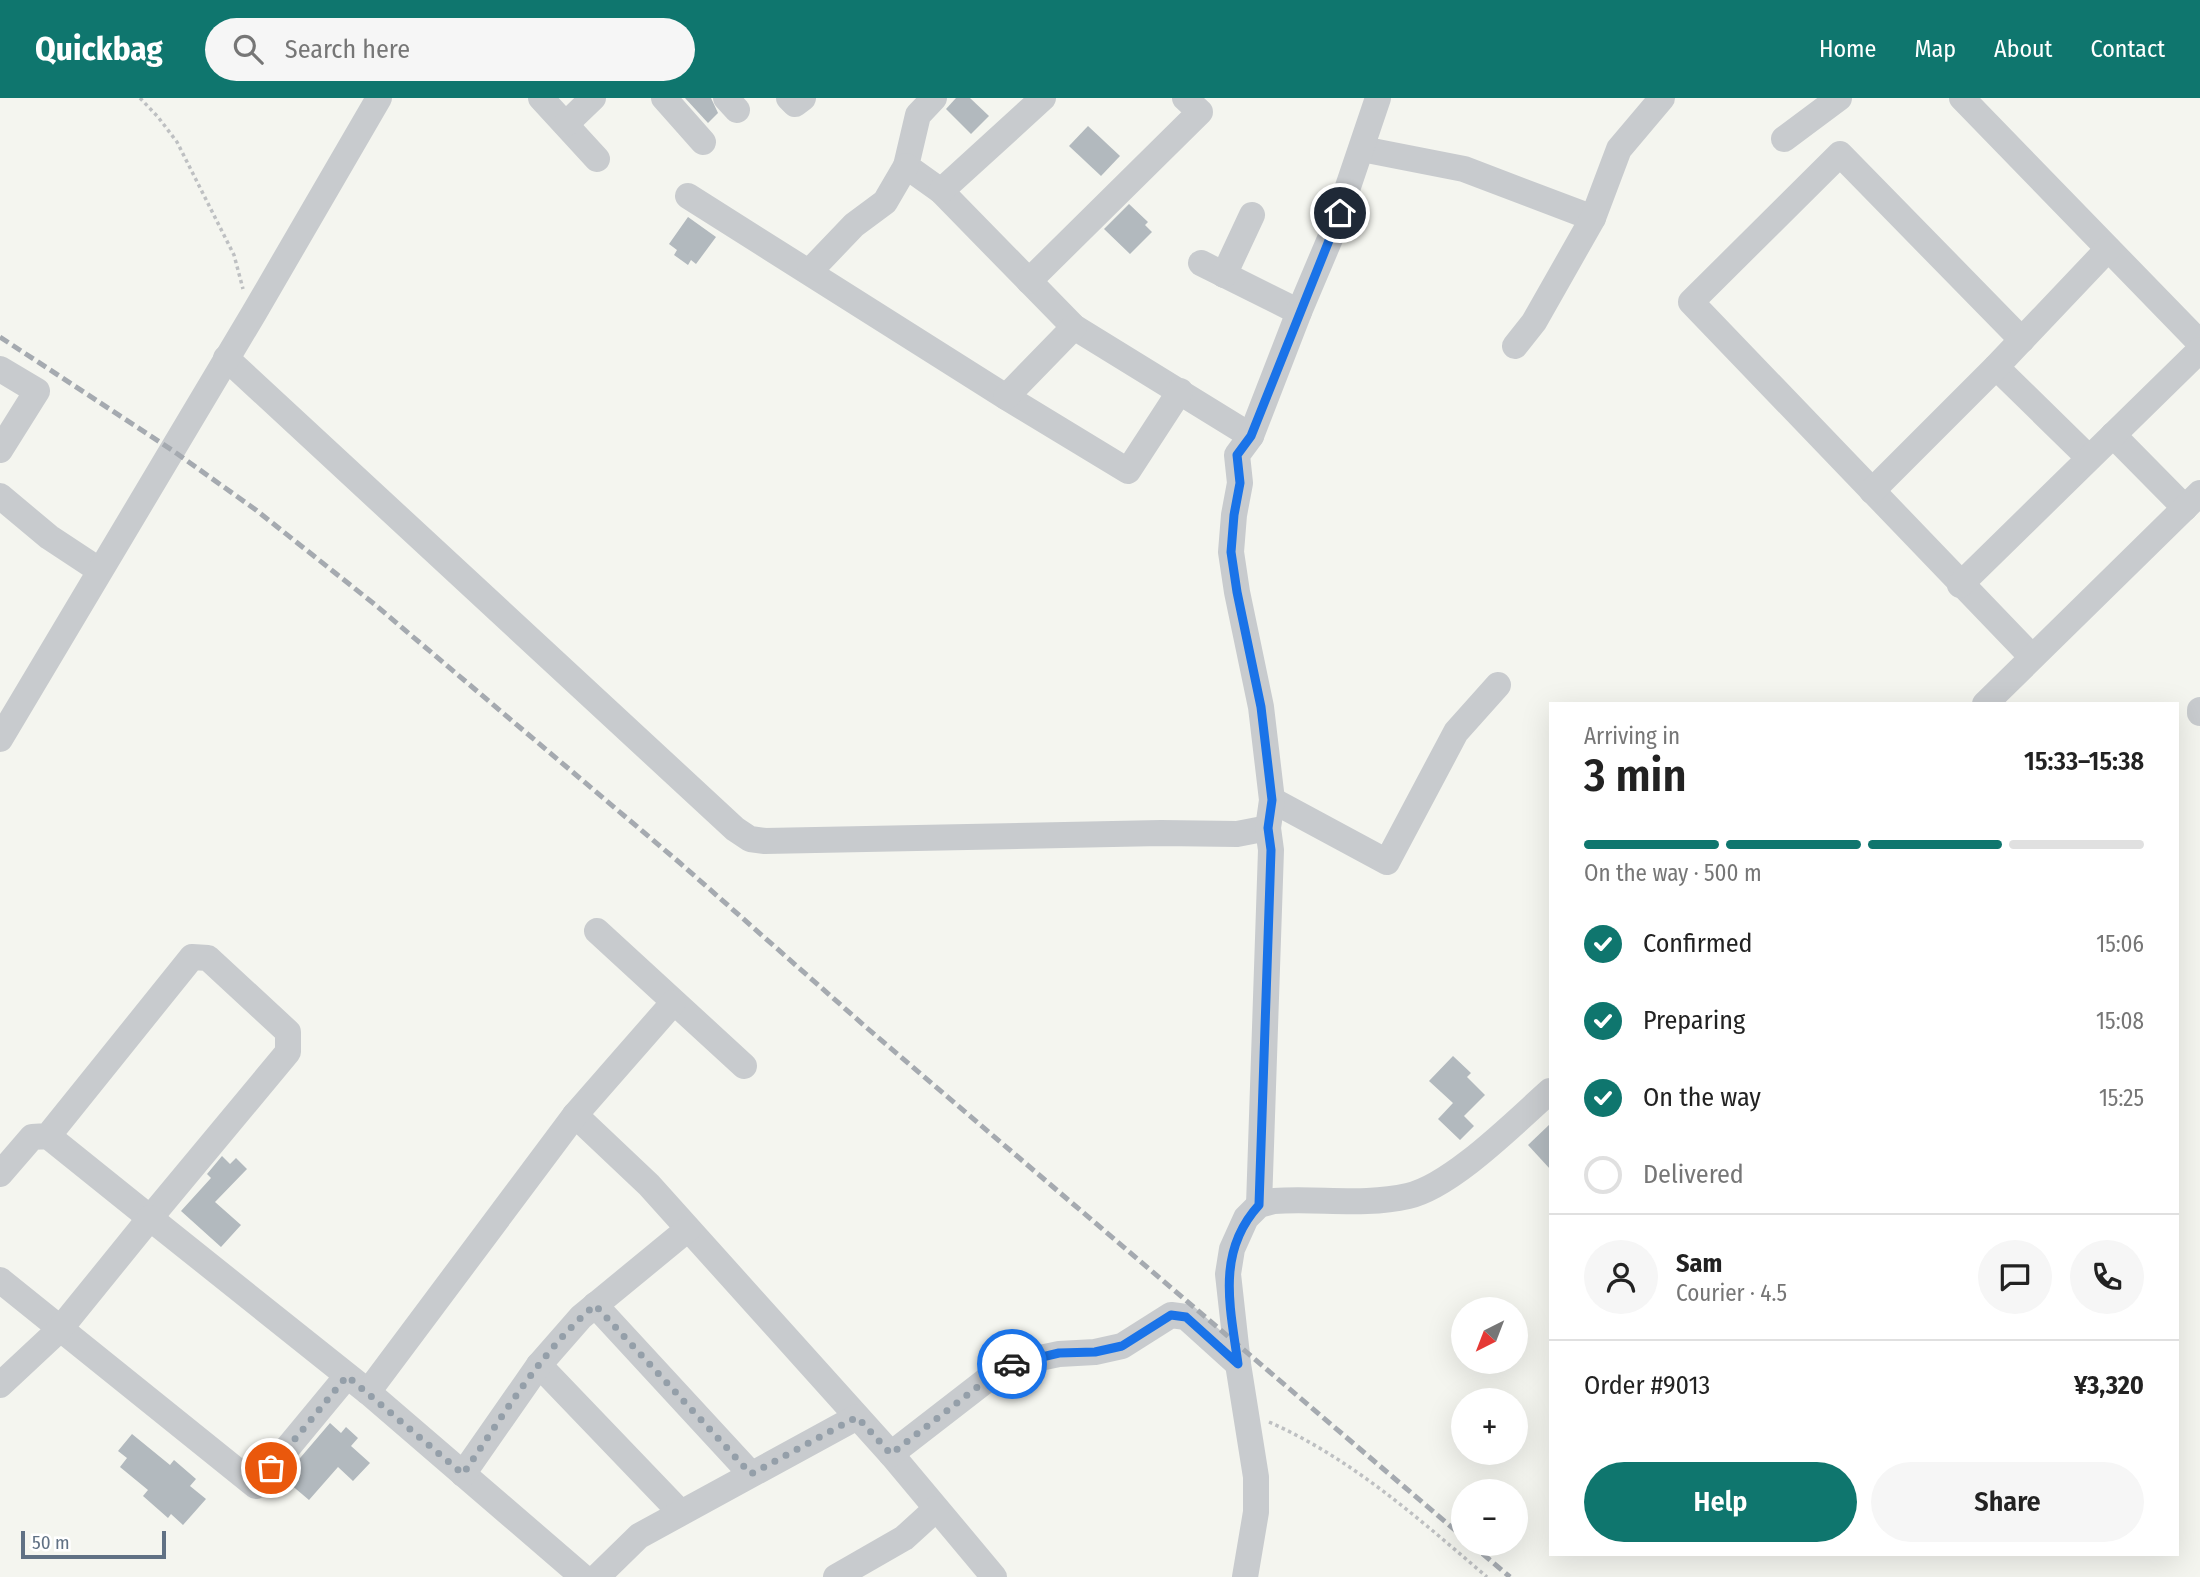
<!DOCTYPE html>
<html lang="en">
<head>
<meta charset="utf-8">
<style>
  body { margin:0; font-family:"Fira Sans Condensed",sans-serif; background:#f6f6f6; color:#222; height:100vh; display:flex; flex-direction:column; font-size:26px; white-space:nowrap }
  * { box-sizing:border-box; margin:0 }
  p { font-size:23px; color:#767676 }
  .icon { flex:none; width:38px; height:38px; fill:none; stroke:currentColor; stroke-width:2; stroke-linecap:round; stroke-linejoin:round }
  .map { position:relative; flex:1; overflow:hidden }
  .details { position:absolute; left:1549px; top:604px; width:630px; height:854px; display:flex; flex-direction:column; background:#fff; border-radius:0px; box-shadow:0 7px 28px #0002 }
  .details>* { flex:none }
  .needle { width:46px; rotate:222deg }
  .controls { position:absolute; left:1451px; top:1199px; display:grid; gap:14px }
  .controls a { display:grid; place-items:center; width:77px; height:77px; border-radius:50%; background:#fff; box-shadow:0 7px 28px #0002; font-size:35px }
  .scale { position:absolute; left:21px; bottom:18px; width:145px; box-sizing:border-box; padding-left:7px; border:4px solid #607184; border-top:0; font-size:19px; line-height:24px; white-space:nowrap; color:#607184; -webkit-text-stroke:5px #fff; paint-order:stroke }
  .pin { position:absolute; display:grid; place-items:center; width:60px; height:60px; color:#fff; margin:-30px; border:4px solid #fff; border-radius:50%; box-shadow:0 2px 7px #0007 }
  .courier { position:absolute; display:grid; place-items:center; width:70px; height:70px; margin:-35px; border:5px solid #1a73e8; border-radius:50%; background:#fff; color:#222; box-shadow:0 2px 9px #0007 }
  .headline em { font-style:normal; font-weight:600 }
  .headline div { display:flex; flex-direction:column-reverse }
  .headline { display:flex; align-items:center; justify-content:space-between; height:119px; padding:0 35px }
  h1 { font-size:46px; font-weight:600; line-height:52px }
  .bar { display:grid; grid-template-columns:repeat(4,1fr); gap:10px 7px; align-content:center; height:84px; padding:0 35px }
  .bar i { height:9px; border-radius:5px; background:#e0e0e0 }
  .bar .active { background:#0f766e }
  .bar p { grid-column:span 4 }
  .line { display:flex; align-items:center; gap:18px; padding:0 35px; border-top:2px solid #e0e0e0 }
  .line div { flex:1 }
  .round { display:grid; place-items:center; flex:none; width:74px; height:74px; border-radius:37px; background:#f6f6f6 }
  ol { padding:0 35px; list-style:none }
  li { display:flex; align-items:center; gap:21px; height:77px }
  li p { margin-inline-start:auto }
  li .icon { padding:7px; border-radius:50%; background:#0f766e; color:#fff; stroke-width:4 }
  li:last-child { color:#767676 }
  li i { width:38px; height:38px; border:4px solid #e0e0e0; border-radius:50% }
  .button { display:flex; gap:14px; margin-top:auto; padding:14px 35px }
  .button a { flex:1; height:80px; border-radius:42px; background:#0f766e; color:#fff; font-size:28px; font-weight:600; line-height:80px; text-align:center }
  .button a+a { background:#f6f6f6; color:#222 }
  header { display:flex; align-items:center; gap:42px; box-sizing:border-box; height:98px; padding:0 35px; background:#0f766e; color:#fff }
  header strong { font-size:33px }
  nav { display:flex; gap:38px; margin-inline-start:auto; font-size:24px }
  .search { width:490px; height:63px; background:#f6f6f6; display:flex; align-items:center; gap:18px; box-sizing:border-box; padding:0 24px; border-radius:38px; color:#767676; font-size:26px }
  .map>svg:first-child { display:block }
  .building { fill:#b2b9be }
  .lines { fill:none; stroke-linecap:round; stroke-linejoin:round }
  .path { stroke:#bec0c2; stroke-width:3.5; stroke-dasharray:3.5 3.5; stroke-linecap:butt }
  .minor { stroke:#c8cbce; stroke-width:26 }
  .rail { stroke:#a5aab0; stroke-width:5; stroke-dasharray:10 5; stroke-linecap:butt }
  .done { stroke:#949fa9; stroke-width:7; stroke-dasharray:0 12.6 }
  .route { stroke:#1a73e8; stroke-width:9 }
</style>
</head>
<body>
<header>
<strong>Quickbag</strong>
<div class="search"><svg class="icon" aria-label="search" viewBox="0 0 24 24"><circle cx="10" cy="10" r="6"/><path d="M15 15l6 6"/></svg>Search here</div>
<nav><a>Home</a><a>Map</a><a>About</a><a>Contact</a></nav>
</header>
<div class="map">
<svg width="2200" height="1479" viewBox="0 0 2200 1479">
  <rect width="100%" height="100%" fill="#f4f5ef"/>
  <!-- building -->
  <g class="building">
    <polygon points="685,0 711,0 718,15 708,25"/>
    <polygon points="956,0 970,0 989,18 971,36 946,11"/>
    <polygon points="1088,28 1120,58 1101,78 1069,48"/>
    <polygon points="1129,106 1148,124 1145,127 1152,134 1130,156 1104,131"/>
    <polygon points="688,119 716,139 696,166 691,162 688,167 674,157 677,152 669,146"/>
    <polygon points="1453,958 1471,975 1467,979 1485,997 1464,1018 1474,1028 1460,1042 1438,1021 1453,1005 1429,983"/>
    <polygon points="1550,1026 1550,1071 1528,1047"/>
    <polygon points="222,1058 230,1066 236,1060 247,1071 215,1104 241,1127 221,1149 181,1113 211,1080 207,1076"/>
    <polygon points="330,1325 341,1335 346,1329 358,1340 351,1348 370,1365 353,1383 338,1369 309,1402 283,1380"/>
    <polygon points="132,1336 170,1367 174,1362 196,1381 190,1388 206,1401 183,1427 171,1416 168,1420 143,1398 148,1392 120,1369 127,1360 118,1353"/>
  </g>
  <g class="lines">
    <!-- path -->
    <g class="path">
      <polyline points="140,0 158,19 177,44 234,157 243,191"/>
      <path d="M1269,1324C1351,1360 1419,1421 1487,1479"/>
    </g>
    <!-- minor -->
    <g class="minor">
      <polyline points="541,0 597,61"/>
      <polyline points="664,0 703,44"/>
      <polyline points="726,0 737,12"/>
      <polyline points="789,0 795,6 803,0"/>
      <polyline points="934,0 918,17 906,68 941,93 1074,229 1251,338"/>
      <polyline points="1962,0 2200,245"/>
      <polyline points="566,26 593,0"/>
      <polyline points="1784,41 1839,0"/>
      <polyline points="1362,51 1464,71 1593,120"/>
      <polyline points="941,93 1043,0"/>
      <polyline points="688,98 1006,299 1128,373 1180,293"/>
      <polyline points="1201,165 1299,214"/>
      <polyline points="810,173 854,127 885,104 906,68"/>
      <polyline points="1224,177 1252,117"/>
      <polyline points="1029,183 1200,14 1185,0"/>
      <polyline points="2022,242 1840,56 1691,204 2032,559"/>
      <polyline points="1515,248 1534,224 1593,120 1619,51 1662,0"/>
      <polyline points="226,260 735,731 750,741 765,743 1161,735 1237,736 1268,730"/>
      <polyline points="1996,269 2089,360"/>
      <polyline points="0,271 37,293 0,352"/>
      <polyline points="1006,299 1074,229"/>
      <polyline points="2113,337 2185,410"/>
      <polyline points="1872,393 1996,269 2108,151"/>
      <polyline points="0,398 49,439 99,472"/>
      <polyline points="1960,487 2200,252"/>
      <polyline points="1985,606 2200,395"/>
      <polyline points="2200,612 2200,615"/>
      <polyline points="0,641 254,215 379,0"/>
      <polyline points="1272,702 1387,764 1456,634 1498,587"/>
      <polyline points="597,833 744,968"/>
      <polyline points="575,1017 649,1087 891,1356 994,1479"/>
      <polyline points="0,1076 32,1039 48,1038 150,1120 288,954 288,934 208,860 192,859 48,1038"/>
      <polyline points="1259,1107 1271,752 1268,730 1272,702 1261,609 1237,494 1231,454 1234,417 1240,385 1237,357 1251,338 1299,214 1332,136 1378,0"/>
      <polyline points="0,1182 256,1388 347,1278"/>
      <polyline points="595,1207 751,1376"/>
      <polyline points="539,1267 680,1414"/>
      <polyline points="0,1287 60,1231 150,1120 368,1294 583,1479"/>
      <polyline points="368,1294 575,1017 673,905"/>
      <polyline points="891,1356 1006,1267 1059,1256 1095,1254 1122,1248 1171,1217 1186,1219 1238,1266"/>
      <polyline points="463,1376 539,1267 581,1219 688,1131"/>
      <polyline points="597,1479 639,1438 857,1319"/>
      <polyline points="836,1479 904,1440 936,1411"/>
      <path d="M1245,1479L1256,1414V1379L1238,1266L1228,1176L1232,1151L1246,1120L1259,1107L1274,1103C1318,1100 1365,1108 1408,1098C1452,1088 1515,1024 1550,993"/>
    </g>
    <!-- rail -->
    <g class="rail">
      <polyline points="0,239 172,352 256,412 373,505 680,765 867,930 1463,1439"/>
      <polyline points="1471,1446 1510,1479"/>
    </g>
  </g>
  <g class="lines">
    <!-- done -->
    <path class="done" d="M271,1370L347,1278L463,1376C503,1318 541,1253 595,1207L751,1376L857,1319L891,1356L1006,1267L1012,1266"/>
    <!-- route -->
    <path class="route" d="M1012,1266L1059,1255L1095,1254L1122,1248L1171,1217L1186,1219L1238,1266C1230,1208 1216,1154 1259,1107L1271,752L1268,730L1272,702L1261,609L1237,494L1231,454L1234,417L1240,385L1237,357L1251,338L1340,115"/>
  </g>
</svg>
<div class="controls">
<a><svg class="needle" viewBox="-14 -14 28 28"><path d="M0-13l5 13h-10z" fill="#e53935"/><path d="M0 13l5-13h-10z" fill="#767676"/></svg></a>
<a>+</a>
<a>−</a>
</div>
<div class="scale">50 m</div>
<div class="pin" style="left:271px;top:1370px;background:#ea580c"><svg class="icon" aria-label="bag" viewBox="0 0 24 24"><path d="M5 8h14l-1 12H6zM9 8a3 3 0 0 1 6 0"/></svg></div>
<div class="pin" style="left:1340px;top:115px;background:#1f2937"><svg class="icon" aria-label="home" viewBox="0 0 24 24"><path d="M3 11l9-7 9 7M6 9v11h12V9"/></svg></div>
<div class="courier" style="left:1012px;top:1266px"><svg class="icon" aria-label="car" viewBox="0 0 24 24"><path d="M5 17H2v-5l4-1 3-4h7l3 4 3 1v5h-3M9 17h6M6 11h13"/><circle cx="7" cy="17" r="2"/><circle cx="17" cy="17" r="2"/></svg></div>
<section class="details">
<div class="headline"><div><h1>3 min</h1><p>Arriving in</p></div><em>15:33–15:38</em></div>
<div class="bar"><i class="active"></i><i class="active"></i><i class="active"></i><i></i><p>On the way · 500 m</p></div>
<ol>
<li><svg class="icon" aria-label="check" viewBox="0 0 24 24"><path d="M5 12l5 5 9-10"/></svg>Confirmed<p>15:06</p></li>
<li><svg class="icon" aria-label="check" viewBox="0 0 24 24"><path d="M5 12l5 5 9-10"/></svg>Preparing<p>15:08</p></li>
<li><svg class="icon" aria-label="check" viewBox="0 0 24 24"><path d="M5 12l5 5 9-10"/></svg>On the way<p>15:25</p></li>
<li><i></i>Delivered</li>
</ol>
<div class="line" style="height:126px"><a class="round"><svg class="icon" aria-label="person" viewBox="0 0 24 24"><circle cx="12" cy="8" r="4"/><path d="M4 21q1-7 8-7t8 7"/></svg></a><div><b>Sam</b><p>Courier · 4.5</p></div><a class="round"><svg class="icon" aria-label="chat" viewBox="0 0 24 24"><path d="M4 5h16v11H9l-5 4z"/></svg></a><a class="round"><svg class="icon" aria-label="phone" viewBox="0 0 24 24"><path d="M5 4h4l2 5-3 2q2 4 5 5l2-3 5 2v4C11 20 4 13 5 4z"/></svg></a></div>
<div class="line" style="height:91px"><div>Order #9013</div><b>¥3,320</b></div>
<div class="button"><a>Help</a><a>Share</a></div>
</section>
</div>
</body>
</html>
